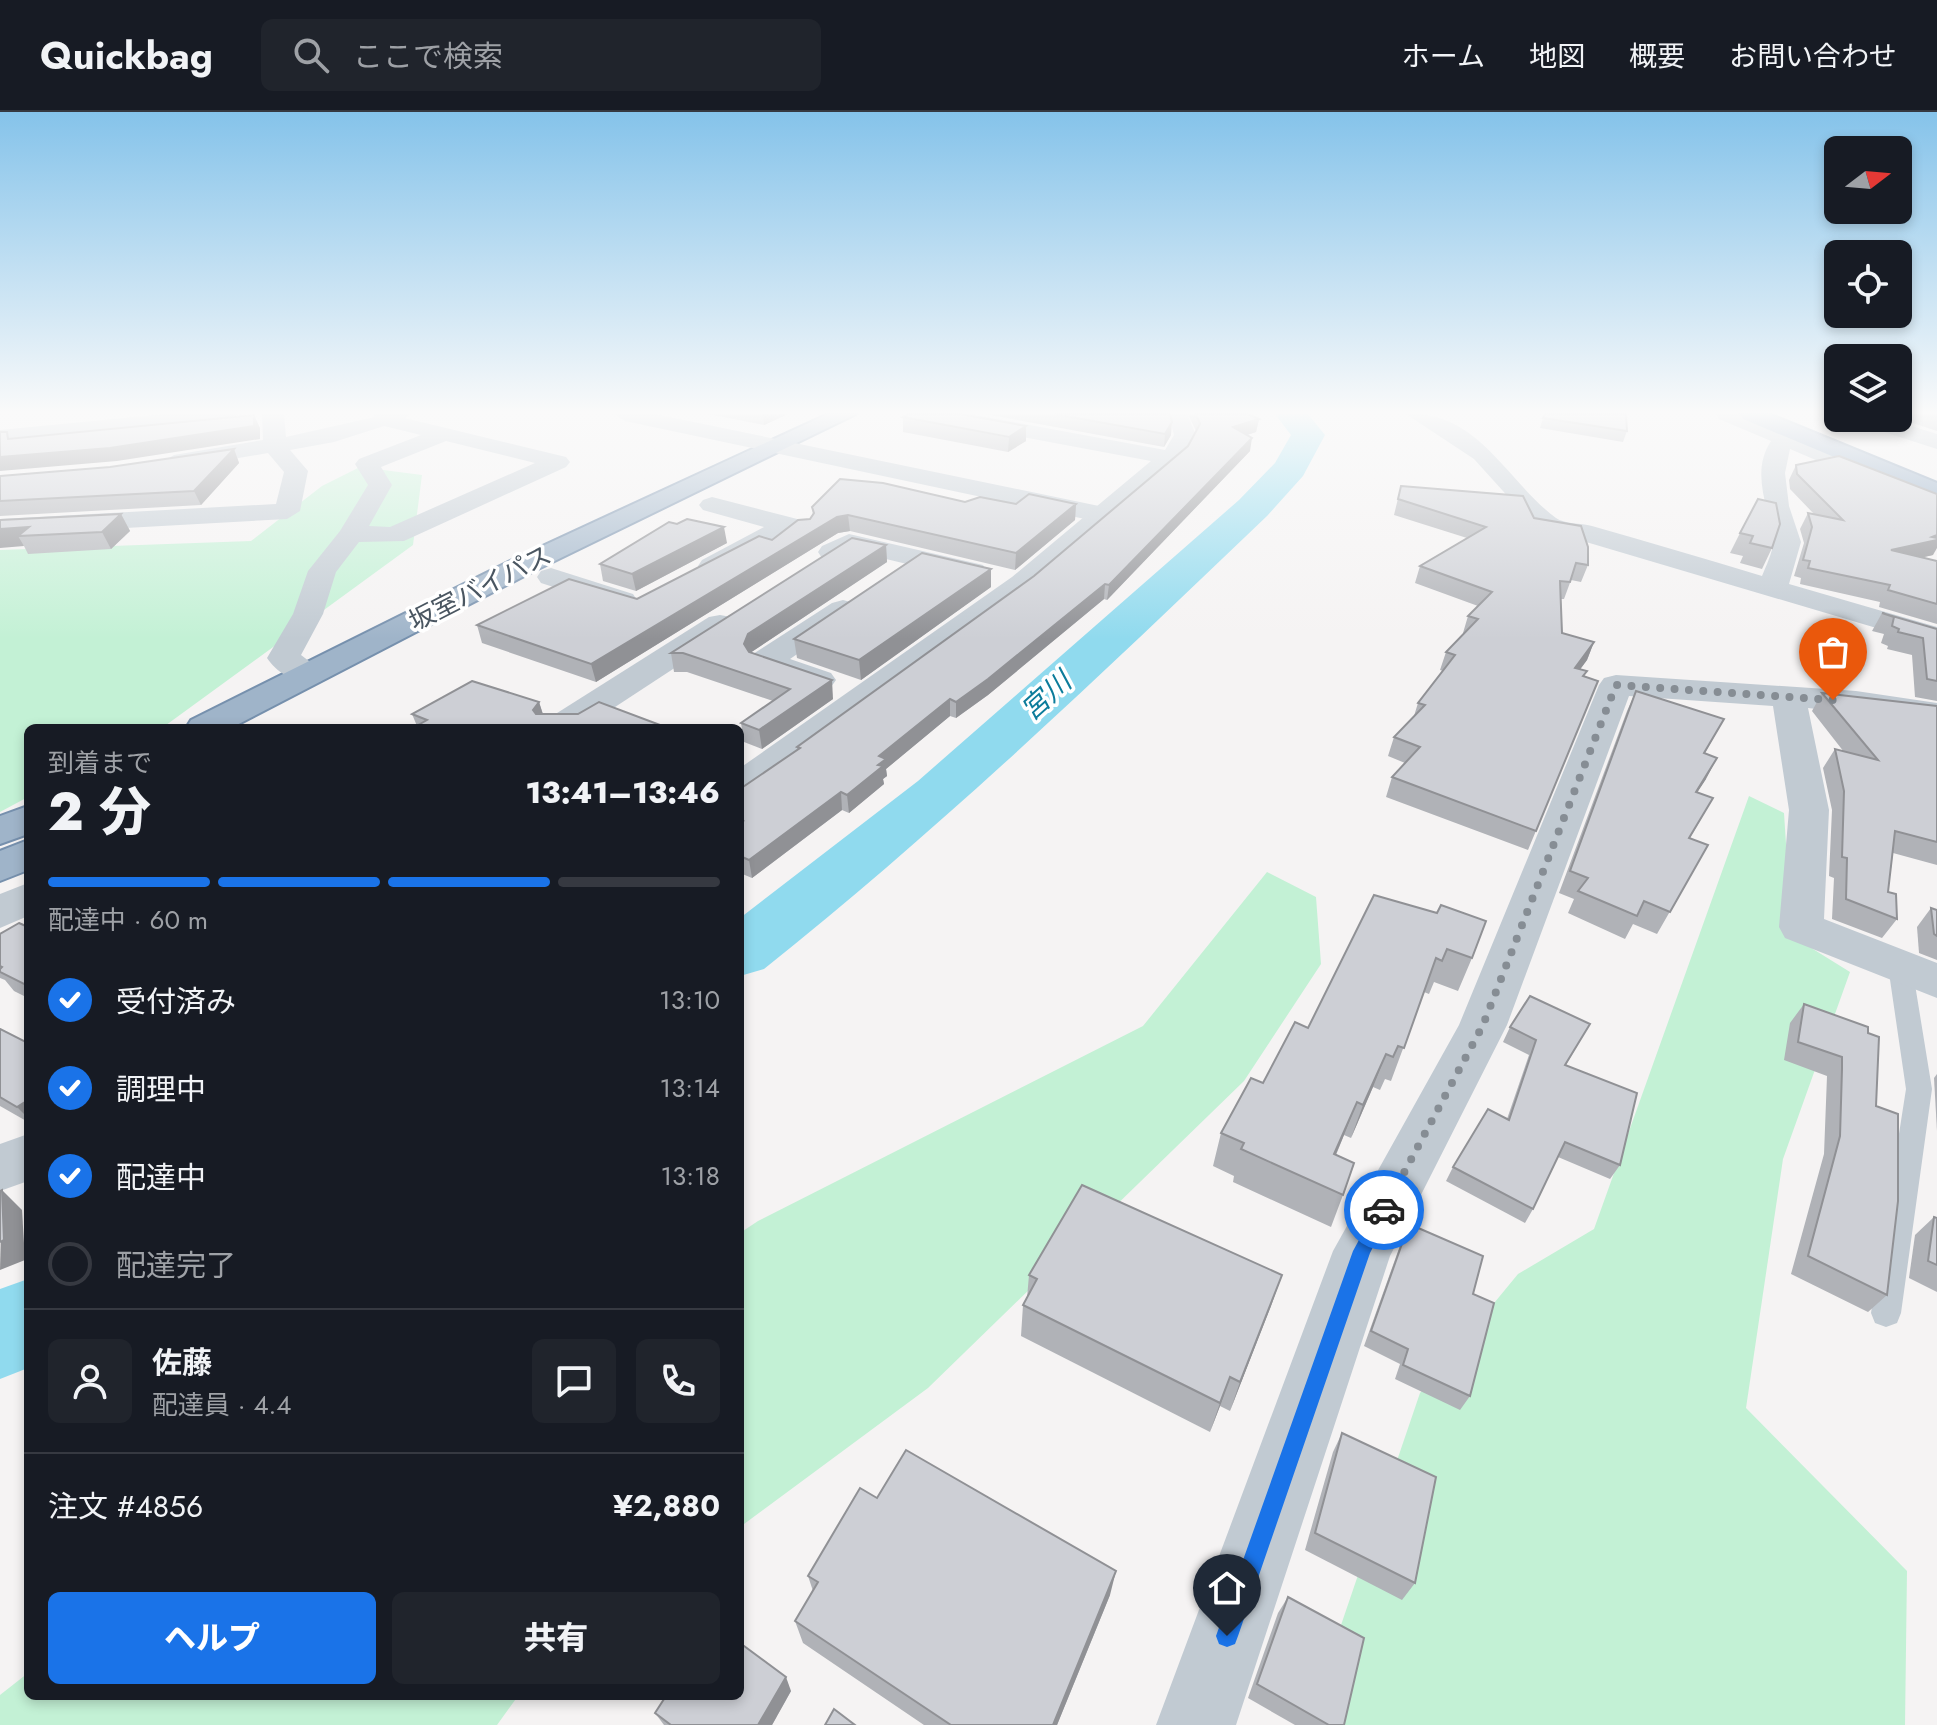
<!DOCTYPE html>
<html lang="ja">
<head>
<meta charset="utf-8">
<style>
  body { margin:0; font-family:Jost,"Noto Sans JP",sans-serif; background:#20242c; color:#f1f3f6; height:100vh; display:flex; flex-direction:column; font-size:30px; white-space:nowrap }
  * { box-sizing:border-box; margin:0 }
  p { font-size:26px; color:#9ea1a6 }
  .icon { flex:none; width:44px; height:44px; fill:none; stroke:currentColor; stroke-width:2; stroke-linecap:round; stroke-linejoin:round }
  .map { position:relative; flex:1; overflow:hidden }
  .sheet { position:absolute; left:24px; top:612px; width:720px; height:976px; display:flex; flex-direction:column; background:#171b24; border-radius:12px; box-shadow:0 4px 12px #0003 }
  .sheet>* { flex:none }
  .needle { width:52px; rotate:74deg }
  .tools { position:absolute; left:1824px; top:24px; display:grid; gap:16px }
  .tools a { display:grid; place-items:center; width:88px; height:88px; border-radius:12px; background:#171b24; box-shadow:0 4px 12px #0003; font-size:40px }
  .pin { position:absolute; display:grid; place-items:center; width:68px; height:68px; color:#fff; margin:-82px -34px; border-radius:50% 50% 50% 0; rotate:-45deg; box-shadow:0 0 8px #0007 }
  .pin .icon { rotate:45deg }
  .courier { position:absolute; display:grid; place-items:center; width:80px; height:80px; margin:-40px; border:6px solid #1a73e8; border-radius:50%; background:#fff; color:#222; box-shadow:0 2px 10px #0007 }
  .summary em { font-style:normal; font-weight:800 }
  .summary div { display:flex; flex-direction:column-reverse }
  .summary { display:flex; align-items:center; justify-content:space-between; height:136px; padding:0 24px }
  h1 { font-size:52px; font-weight:800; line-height:60px }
  .bar { display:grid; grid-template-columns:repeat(4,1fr); gap:12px 8px; align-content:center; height:96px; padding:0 24px }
  .bar i { height:10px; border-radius:6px; background:#363941 }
  .bar .on { background:#1a73e8 }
  .bar p { grid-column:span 4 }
  .line { display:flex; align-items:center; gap:20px; padding:0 24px; border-top:2px solid #363941 }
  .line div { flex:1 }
  .round { display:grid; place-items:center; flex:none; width:84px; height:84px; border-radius:12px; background:#20242c }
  ol { padding:0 24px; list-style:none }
  li { display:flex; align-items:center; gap:24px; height:88px }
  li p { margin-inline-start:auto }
  li .icon { padding:8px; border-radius:50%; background:#1a73e8; color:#fff; stroke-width:4 }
  li:last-child { color:#9ea1a6 }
  li i { width:44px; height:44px; border:4px solid #363941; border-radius:50% }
  .primary-button { display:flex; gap:16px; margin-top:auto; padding:16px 24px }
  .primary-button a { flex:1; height:92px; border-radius:12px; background:#1a73e8; color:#fff; font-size:32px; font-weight:800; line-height:92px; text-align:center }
  .primary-button a+a { background:#20242c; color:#f1f3f6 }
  header { display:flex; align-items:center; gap:48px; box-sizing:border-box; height:112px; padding:0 40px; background:#171b24; border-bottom:2px solid #363941 }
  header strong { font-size:38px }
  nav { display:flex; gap:44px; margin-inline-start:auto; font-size:28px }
  .search { width:560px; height:72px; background:#20242c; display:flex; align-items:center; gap:20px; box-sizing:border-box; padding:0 28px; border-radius:12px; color:#9ea1a6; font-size:30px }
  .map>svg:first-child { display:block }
  .green { fill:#c3f1d5 }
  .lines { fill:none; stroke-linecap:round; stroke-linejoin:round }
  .river { fill:#90daee; fill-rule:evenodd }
  .trunk-casing { stroke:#7690ad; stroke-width:4 }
  .motorway-casing { stroke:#7690ad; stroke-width:4 }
  .service { fill:#c1cad2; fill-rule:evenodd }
  .minor { fill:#c1cad2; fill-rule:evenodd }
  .tertiary { fill:#c1cad2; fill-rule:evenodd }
  .trunk { fill:#9fb4c9; fill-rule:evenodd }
  .motorway { fill:#8ba5c1; fill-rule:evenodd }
  .wall { fill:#b0b2b7 }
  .shaded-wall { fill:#909195 }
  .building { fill:#cdcfd5; stroke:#909195; stroke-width:2 }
  .route { fill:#1a73e8 }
  .done { stroke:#868d94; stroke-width:8; stroke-dasharray:0 14.4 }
  .labels { text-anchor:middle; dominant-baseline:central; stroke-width:7; stroke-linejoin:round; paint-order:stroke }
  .far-street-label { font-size:26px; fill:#4a5661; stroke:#fff }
  .far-water-label { font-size:28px; font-style:italic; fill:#0c7c9b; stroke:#fff }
</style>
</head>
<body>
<header>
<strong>Quickbag</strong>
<div class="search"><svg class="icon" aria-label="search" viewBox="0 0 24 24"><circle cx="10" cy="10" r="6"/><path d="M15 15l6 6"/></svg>ここで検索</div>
<nav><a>ホーム</a><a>地図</a><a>概要</a><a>お問い合わせ</a></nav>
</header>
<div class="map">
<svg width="1937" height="1613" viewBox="0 0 1937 1613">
  <rect width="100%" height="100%" fill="#f5f3f3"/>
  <!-- green -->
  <g class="green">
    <polygon points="360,355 422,363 413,433 162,616 28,616 28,685 0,700 0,438 251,429 322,374"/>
    <polygon points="1749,684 1784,701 1792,824 1850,860 1783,1047 1746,1296 1907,1459 1905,1613 1307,1613 1420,1281 1518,1162 1594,1117"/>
    <polygon points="1267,760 1316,785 1321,852 1244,969 928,1276 740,1415 740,1121 758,1109 1143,914"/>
    <polygon points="28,1561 28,1584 518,1584 497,1613 0,1613 0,1583"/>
  </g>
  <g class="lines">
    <!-- river -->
    <g class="river">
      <path d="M1275,302H1308L1325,323L1303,364L1267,404C1104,560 941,716 764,857L740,864V806L918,669L1239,388L1275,351L1291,323Z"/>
      <polygon points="28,1167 28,1256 0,1267 0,1177"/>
    </g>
    <defs>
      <g id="trunk">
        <polygon points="828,302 856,302 530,461 231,616 186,616 191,608 510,449"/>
        <polygon points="28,694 28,722 0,732 0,704"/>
        <polygon points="28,728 28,758 0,769 0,739"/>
      </g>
      <polygon id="motorway" points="1740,302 1769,302 1937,371 1937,388 1743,307"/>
    </defs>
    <!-- trunk casing -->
    <use href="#trunk" class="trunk-casing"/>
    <!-- motorway casing -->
    <use href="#motorway" class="motorway-casing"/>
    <!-- service -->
    <polygon class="service" points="1900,846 1912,854 1932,977 1901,1201 1897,1211 1886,1215 1875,1211 1871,1201 1906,977 1888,854"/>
    <!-- minor -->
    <g class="minor">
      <polygon points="165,302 238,302 227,309 0,332 0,318"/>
      <path d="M262,302H284L286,325L388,302L566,345L570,350L566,355L404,429L359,430L336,460L323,502L301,543L326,562L321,569C301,574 278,563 267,546L293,502L308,459L340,419L368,373L355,352L359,347L421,323L384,314L334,330L290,338L308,359L300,399L287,407L0,423V407L276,392L284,360L268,341L174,357L162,350L174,343L263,328ZM446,329L535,351L390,415L369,414L392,373L381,355Z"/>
      <polygon points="926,302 970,302 1165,338 1174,323 1171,311 1159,302 1187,302 1196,323 1184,345 1032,477 753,682 740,685 740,656 1012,465 1151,349 937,309"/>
      <path d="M1406,302C1478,298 1506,369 1556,406C1564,412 1581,411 1592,414C1649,430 1706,447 1762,464C1766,454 1774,438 1773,428C1769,395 1750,361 1771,329L1719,307L1716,302H1745L1937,383V400L1790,337L1785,361L1789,394L1801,430L1789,472L1937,515V534L1576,427L1541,421L1474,347Z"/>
      <polygon points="1853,306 1886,306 1937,322 1937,337 1856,311"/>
      <polygon points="712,385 809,410 813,416 809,422 791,422 722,460 702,460 698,454 702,448 764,415 703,398 699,393 703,388"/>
      <polygon points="849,422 983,453 987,459 983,465 973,468 853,439 832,448 822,446 818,440 822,434"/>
      <polygon points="551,456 633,482 637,488 633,494 622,497 541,471 537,465 541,459"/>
      <polygon points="843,488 854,491 858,497 854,503 790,547 831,561 836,568 831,575 819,578 753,556 749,549 753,542 832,491"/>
      <polygon points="720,503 731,505 736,512 731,519 583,616 541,616 546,608 709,505"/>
      <polygon points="1616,563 1856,579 1937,591 1937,611 1808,596 1829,698 1824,807 1937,851 1937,886 1785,826 1779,815 1789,698 1773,594 1629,584 1507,913 1390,1144 1236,1613 1156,1613 1333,1139 1459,913 1599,573 1604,566"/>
      <polygon points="28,771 28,804 0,816 0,782"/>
      <polygon points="28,1022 28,1069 0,1079 0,1032"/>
    </g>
    <!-- tertiary -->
    <g class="tertiary">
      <path d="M375,302H409C402,311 386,314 375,312L372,307Z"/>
      <polygon points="614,302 655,302 1099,394 1112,402 1099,410 625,309"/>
    </g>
    <!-- trunk -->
    <use href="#trunk" class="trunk"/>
    <!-- motorway -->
    <use href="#motorway" class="motorway"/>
  </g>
  <!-- wall -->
  <g class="wall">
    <polygon points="708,302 788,302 764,313"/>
    <polygon points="985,302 1170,302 1171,323 1164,335"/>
    <polygon points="1188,302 1248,302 1259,307 1256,320 1247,323 1250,339 1107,488 1104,487 988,583 956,606 950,604 886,657 887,664 883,667 884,672 849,701 842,698 752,766 740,761 740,677 797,638 797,635 1034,464 1188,334 1196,319"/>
    <polygon points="1898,302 1937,302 1937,319 1901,307 1900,303 1898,303"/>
    <polygon points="903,305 1026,329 1008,340 903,320"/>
    <polygon points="1543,306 1627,319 1623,330 1540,316"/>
    <polygon points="234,337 239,351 201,393 0,404 0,364 110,355"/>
    <polygon points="1796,353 1933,443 1923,445 1937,449 1937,512 1879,495 1880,490 1800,472 1801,466 1794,464 1804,431 1800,417 1808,401 1814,402 1790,377 1789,368"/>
    <polygon points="1401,374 1534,406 1588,453 1581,470 1571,468 1564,487 1561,487 1562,521 1594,530 1587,548 1580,557 1584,565 1598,569 1528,738 1386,685 1392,665 1405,651 1388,644 1394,625 1414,604 1418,591 1443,559 1440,558 1446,540 1464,522 1463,521 1468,504 1478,494 1415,471 1420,454 1467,426 1394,403"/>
    <polygon points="965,390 1016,392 1076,392 1075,408 1015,458 850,419 838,421 596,570 482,531 477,513 637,487 772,428 810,407 813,403 812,395"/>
    <polygon points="121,402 130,419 111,437 28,442 24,434 0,408"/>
    <polygon points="677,412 727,431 636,479 603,469 600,452"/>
    <polygon points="1780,412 1772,436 1762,457 1740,451 1743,444 1730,441 1740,421"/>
    <polygon points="886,433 887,450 750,541 833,587 762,637 744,630 741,611 773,589 687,560 674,560 671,541"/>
    <polygon points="991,457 991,475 861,568 797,546 794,527"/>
    <polygon points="1882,501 1937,517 1937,589 1915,585 1912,543 1887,537 1888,534 1881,531 1884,522 1872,519"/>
    <polygon points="1636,579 1724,607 1705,641 1706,667 1697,680 1713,686 1690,726 1708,733 1657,822 1633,812 1625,827 1568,801 1574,787 1559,781 1627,599"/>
    <polygon points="1822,581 1937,594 1937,753 1893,741 1888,780 1897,807 1882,826 1832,807 1834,766 1829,764 1832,698 1823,656 1835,637 1844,640 1812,599"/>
    <polygon points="539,590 543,602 668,616 417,614 412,602"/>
    <polygon points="1374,783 1472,846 1458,879 1434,870 1429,882 1424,880 1391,969 1385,967 1380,978 1373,975 1351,1026 1344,1023 1336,1043 1343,1083 1331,1115 1233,1070 1234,1064 1213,1054 1221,1021 1308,916"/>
    <polygon points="1931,796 1937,798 1937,848 1919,841 1917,815"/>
    <polygon points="28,815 28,886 14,879 5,868 0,866 0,822"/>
    <polygon points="1804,892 1868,921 1876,994 1887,1183 1868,1200 1791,1162 1824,1042 1827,964 1784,948 1790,911"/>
    <polygon points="1590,912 1566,953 1620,1053 1610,1067 1558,1045 1533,1097 1525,1111 1446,1069 1453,1055 1507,1007 1529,943 1503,930 1510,915"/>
    <polygon points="0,917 28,931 28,1010 0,994"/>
    <polygon points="1937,962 1937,1019 1934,966"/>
    <polygon points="1934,1105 1937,1106 1937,1180 1909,1166 1915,1123"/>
    <polygon points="1409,1112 1473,1182 1470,1284 1460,1298 1395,1267 1400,1252 1364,1234 1402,1128"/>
    <polygon points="1029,1163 1282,1163 1230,1299 1220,1294 1210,1320 1021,1224 1023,1193 1027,1186"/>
    <polygon points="1342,1321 1415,1471 1402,1488 1305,1438 1333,1340"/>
    <polygon points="877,1386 1110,1483 1057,1613 924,1613 803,1531 795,1509 813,1479 808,1464"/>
    <polygon points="1288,1485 1344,1613 1295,1613 1248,1586 1278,1501"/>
    <polygon points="791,1579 772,1613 664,1613 655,1601"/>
  </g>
  <!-- shaded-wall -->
  <g class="shaded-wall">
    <polygon points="763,302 788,302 764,313"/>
    <polygon points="254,303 260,316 260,327 117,349 0,359 0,345"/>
    <polygon points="1259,307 1256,320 1231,328 1233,315"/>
    <polygon points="1172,310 1171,323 1164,335 1165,322"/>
    <polygon points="1026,314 1026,329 1008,340 1009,325"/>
    <polygon points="1252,326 1250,339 1107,488 1109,473"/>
    <polygon points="234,337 239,351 201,393 194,379"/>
    <polygon points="1076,392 1075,408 1015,458 1016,441"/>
    <polygon points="121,402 130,419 111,437 102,420"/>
    <polygon points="848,403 850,419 838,421 596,570 591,552 837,405"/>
    <polygon points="29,415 18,424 24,434 0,436 0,417"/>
    <polygon points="724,415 727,431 636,479 632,462"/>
    <polygon points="1937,423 1937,436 1933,443 1882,455 1891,438"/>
    <polygon points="886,433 887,450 750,541 746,550 744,532 748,522"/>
    <polygon points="991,457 991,475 861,568 859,548"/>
    <polygon points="1105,472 1104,487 988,583 956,606 956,590"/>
    <polygon points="1594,530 1587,548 1568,574 1575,556"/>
    <polygon points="832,568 833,587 762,637 759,618"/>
    <polygon points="950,587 950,604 886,657 887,664 883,667 884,672 849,701 847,683 879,644"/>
    <polygon points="539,590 544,606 538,614 533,598"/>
    <polygon points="1717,646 1706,667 1684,701 1696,680"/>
    <polygon points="841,680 842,698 752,766 749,748"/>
    <polygon points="1386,942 1373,975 1351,1026 1363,993"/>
    <polygon points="28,988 28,1006 17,995"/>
    <polygon points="1357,990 1344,1023 1322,1075 1334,1042"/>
    <polygon points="2,1078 22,1098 25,1148 0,1158"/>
    <polygon points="1282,1163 1271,1194 1230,1299 1240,1270"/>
    <polygon points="1230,1265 1220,1294 1210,1320 1220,1291"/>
    <polygon points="1116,1459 1110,1483 1057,1613 1053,1613"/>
    <polygon points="786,1565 791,1579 772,1613 758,1613"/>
  </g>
  <!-- building -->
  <g class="building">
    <polygon points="908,302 960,302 1026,314 1009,325 903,305"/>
    <polygon points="1054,302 1170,302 1172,310 1165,322"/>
    <polygon points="1196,302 1248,302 1259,307 1233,315 1252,326 1109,473 1105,472 988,567 956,590 950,587 879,644 886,647 878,653 883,654 847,683 841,680 749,748 740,744 740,711 743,709 740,708 740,677 800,636 797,635 1034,464 1188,334 1200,312"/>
    <polygon points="1545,302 1626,302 1627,319 1543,306"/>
    <polygon points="254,303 254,314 110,336 0,345 0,320 7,320 8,327"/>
    <polygon points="234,337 194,379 0,389 0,364 110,355"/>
    <polygon points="1839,344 1937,382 1937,423 1932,425 1937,426 1937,428 1891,438 1937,449 1937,492 1888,478 1890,473 1808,456 1810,449 1803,448 1812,415 1808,401 1843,408 1797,362 1796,353"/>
    <polygon points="840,367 883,371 965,390 980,385 1016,392 1029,382 1076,392 1016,441 848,403 837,405 591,552 477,513 569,467 637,487 759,424 772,428 798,408 810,407 814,401 812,395"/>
    <polygon points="1401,374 1523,384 1534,406 1581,414 1588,435 1588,453 1576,451 1570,470 1560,469 1562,521 1594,530 1575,556 1587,559 1583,564 1598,569 1536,719 1392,665 1420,635 1394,625 1425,593 1418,591 1455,543 1446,540 1478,507 1468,504 1492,480 1420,454 1486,415 1398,387"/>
    <polygon points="1758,387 1776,391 1780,412 1772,436 1750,431 1753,424 1740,421"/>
    <polygon points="121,402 102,420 18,424 29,415 0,417 0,408"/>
    <polygon points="687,407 724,415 632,462 600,452 669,410 677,412"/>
    <polygon points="852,426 886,433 748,522 744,532 749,540 832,568 759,618 741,611 790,577 683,541 671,541"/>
    <polygon points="922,441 991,457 859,548 794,527"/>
    <polygon points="1882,501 1937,517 1937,569 1927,567 1923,526 1898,520 1899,517 1892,514 1894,505"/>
    <polygon points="472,569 539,590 533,598 536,602 578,602 599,590 668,616 413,616 427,608 412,602"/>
    <polygon points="1636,579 1724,607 1704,641 1717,646 1696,680 1713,686 1689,726 1708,733 1670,800 1644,789 1637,804 1578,779 1588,766 1570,759"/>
    <polygon points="1822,581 1937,594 1937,730 1895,719 1888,780 1896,782 1897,807 1846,787 1847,746 1842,745 1844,679 1835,637 1878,648"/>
    <polygon points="1374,783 1437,801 1441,793 1486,809 1472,846 1447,837 1442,849 1436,846 1404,936 1398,934 1393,945 1386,942 1363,993 1357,990 1334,1042 1354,1051 1343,1083 1241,1037 1244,1031 1221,1021 1251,966 1263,971 1295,910 1308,916"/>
    <polygon points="1931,796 1937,798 1937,824 1934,822"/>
    <polygon points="19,811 28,815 28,874 0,860 0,857 2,855 0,854 0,822"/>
    <polygon points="1530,884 1590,912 1565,953 1637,981 1620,1053 1565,1030 1533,1097 1453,1055 1488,997 1509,1008 1536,928 1510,915"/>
    <polygon points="1804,892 1868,915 1868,921 1879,925 1876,994 1898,1002 1898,1089 1887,1183 1808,1144 1840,1024 1842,957 1842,945 1798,930"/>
    <polygon points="0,917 28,931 28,988 17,995 0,985"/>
    <polygon points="1082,1073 1282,1163 1240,1270 1230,1265 1220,1291 1023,1193 1037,1167 1029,1163"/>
    <polygon points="2,1078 4,1128 0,1130 0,1079"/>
    <polygon points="1934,1105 1937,1106 1937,1153 1928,1149"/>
    <polygon points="1409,1112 1483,1144 1473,1182 1494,1191 1470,1284 1403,1253 1408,1237 1371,1219"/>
    <polygon points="1342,1321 1436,1365 1415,1471 1315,1421"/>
    <polygon points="906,1338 1116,1459 1053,1613 951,1613 795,1509 818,1470 808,1464 860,1376 877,1386"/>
    <polygon points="1288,1485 1364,1526 1344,1613 1329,1613 1257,1572"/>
    <polygon points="740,1531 786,1565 758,1613 671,1613 655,1601 666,1584 740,1584"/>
    <polygon points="834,1597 855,1613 825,1613"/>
  </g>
  <!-- sky -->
  <linearGradient id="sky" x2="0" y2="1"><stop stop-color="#85c3ea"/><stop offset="0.57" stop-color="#fafafa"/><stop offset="1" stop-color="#fafafa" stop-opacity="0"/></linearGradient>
  <rect width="1937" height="527" fill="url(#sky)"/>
  <!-- route -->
  <polygon class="route" points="1384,1091 1392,1098 1370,1141 1238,1524 1235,1532 1227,1535 1219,1532 1216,1524 1353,1139 1378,1093"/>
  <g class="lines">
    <!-- done -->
    <polyline class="done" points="1384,1098 1483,913 1616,573 1833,588"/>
  </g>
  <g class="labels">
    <!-- far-street labels -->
    <g class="far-street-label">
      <text transform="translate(480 476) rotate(-27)">坂室バイパス</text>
    </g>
    <!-- far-water labels -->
    <g class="far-water-label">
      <text transform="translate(1046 584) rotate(-42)">宮川</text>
    </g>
  </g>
</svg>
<div class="tools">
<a><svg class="needle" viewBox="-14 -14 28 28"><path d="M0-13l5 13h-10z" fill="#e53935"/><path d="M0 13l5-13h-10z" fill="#9ea1a6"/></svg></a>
<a><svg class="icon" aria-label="locate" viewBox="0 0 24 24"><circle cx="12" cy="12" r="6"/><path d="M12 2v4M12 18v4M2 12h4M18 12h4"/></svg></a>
<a><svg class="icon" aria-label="layers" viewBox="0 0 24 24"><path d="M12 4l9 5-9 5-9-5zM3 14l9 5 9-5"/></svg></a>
</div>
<div class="pin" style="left:1833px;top:588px;background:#ea580c"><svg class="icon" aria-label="bag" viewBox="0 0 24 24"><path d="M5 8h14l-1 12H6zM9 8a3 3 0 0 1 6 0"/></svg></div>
<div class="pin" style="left:1227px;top:1524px;background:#1f2937"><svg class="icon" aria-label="home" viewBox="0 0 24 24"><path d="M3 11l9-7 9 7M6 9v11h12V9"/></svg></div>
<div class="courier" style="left:1384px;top:1098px"><svg class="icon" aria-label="car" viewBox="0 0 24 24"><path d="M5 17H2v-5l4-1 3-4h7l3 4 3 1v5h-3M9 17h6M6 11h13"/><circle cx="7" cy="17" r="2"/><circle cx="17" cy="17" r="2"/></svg></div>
<section class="sheet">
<div class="summary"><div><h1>2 分</h1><p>到着まで</p></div><em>13:41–13:46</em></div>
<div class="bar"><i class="on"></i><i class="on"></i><i class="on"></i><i></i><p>配達中 · 60 m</p></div>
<ol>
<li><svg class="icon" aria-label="check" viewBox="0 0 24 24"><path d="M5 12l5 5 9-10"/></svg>受付済み<p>13:10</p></li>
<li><svg class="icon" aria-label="check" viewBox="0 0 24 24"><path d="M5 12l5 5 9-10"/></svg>調理中<p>13:14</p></li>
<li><svg class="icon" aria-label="check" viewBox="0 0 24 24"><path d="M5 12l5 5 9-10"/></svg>配達中<p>13:18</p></li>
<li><i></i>配達完了</li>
</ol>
<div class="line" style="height:144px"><a class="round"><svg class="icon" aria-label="person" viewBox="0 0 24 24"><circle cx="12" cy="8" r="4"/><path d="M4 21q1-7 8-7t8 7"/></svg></a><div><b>佐藤</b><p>配達員 · 4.4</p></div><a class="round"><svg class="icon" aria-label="chat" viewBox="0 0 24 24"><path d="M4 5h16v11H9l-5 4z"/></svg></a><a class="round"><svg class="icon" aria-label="phone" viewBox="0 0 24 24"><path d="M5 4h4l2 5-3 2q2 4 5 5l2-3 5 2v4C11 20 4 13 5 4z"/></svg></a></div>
<div class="line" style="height:104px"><div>注文 #4856</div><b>¥2,880</b></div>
<div class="primary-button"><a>ヘルプ</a><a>共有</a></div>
</section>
</div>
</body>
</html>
